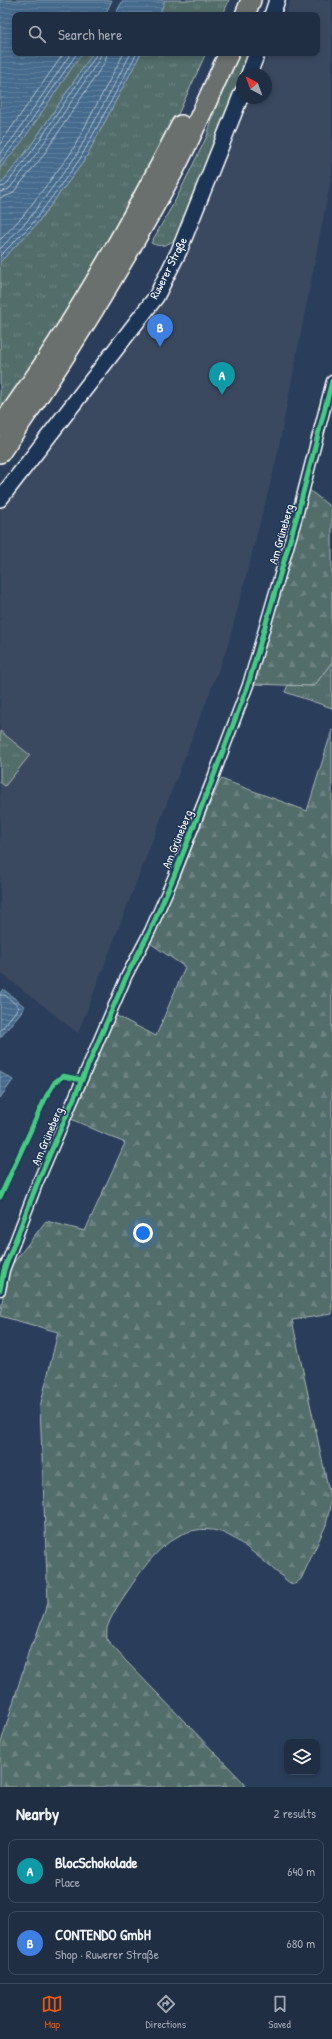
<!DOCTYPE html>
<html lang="en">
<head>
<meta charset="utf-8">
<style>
  :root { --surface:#202e44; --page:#2d3a4f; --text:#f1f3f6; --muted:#a2a8b2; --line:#3d4a5d; --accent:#ea580c }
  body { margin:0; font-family:"Patrick Hand",sans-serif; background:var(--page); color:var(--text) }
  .controls { position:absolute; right:12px; bottom:12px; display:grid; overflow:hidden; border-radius:8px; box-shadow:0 2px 6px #0003 }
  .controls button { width:36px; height:36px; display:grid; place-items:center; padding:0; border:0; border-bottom:1px solid var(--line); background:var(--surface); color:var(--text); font:20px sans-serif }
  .compass { position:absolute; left:236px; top:68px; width:36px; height:36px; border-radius:50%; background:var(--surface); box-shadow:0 2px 6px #0003; rotate:319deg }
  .you { position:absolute; left:143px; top:1233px; width:14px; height:14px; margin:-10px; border:3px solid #fff; border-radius:50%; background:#1a73e8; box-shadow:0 0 0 6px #1a73e833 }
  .badge { display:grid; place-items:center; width:26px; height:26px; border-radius:50%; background:var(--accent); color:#fff; font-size:13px; font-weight:700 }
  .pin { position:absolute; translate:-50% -33px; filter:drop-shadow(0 1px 2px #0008) }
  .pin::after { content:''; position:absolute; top:21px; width:14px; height:12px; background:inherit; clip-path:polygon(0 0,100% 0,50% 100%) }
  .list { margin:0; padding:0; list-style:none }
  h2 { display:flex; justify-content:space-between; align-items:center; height:52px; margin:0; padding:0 16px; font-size:17px }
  h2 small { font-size:13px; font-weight:400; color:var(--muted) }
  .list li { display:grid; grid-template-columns:26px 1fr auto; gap:12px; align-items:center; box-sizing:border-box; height:64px; margin:0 8px 8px; padding:0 8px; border:1px solid var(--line); border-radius:8px }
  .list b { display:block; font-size:15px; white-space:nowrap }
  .list p { margin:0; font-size:13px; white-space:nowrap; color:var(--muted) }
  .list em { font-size:13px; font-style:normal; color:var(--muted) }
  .icon { flex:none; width:22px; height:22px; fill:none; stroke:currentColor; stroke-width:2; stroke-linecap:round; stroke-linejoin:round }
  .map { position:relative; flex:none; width:332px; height:1787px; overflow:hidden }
  .search { position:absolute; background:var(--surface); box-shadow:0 2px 6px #0003; left:12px; right:12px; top:12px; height:44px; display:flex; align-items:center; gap:10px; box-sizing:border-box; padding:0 14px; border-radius:8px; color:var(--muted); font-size:15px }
  .sheet { height:196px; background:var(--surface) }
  nav { display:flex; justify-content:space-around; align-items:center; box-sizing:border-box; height:56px; border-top:1px solid var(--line); background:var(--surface); font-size:11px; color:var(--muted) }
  nav a { display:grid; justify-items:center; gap:2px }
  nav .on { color:var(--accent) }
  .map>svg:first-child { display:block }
  .built { fill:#3a4960 }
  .grass { fill:url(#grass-tufts); stroke:#a9b6b5 }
  .forest { fill:url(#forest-firs); stroke:#a9b6b5 }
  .water { fill:url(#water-rules); stroke:#8fa6ba }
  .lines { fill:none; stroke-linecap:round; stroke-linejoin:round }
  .shore { stroke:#b4c3d1; stroke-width:1 }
  .minor-casing { stroke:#fff; stroke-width:13 }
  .secondary-casing { stroke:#fff; stroke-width:18 }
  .motorway-casing { stroke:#fff; stroke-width:22 }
  .minor { stroke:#1d3557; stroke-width:10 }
  .secondary { stroke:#1d3557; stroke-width:15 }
  .motorway { stroke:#6b706d; stroke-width:19 }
  .cycleway-casing { stroke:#1d3557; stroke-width:8 }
  .cycleway { stroke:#46c982; stroke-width:5 }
  .labels { text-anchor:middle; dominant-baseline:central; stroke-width:3; stroke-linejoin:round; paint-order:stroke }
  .street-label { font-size:12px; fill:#fff; stroke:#1d3557 }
</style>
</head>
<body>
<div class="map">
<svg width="332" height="1787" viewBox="0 0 332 1787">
  <defs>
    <pattern id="grass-tufts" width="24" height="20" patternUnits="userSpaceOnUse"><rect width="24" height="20" fill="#536d6b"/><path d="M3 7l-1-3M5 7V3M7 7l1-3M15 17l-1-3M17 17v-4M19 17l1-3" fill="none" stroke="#6d8381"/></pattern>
    <pattern id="forest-firs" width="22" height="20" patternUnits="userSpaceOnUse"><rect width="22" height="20" fill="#536d6b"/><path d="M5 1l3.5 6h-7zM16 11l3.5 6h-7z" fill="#6d8381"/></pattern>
    <pattern id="water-rules" width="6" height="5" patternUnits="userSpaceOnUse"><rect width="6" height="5" fill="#446a8c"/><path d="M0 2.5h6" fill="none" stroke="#60809d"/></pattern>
  </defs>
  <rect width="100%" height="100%" fill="#2a3e5b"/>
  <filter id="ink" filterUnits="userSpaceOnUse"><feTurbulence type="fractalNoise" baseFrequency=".025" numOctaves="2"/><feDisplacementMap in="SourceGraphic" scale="8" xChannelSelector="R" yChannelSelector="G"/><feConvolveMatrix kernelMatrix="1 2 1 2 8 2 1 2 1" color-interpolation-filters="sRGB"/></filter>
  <g filter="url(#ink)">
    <path class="built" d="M291 0H332V173L276 461 228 645 78 1033 0 972V509L107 375 155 308 182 261 250 98H266V74H260L269 53H317V15H285Z"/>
    <path class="grass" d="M165 0H229L223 15H159Z
      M82 53H93L30 147 0 185V168L21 142Z
      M141 53H206L160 154 97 265 0 416V262L35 226 84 161Z
      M239 53H249L176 239C168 245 160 248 151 243L176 199 207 136 217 104Z
      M332 662V708L285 692 288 685 314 686Z
      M0 731 30 755 5 786 0 782Z"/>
    <path class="forest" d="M308 489 332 508V662L314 686 253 684Z
      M332 730V1314L292 1320 331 1501 326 1525 301 1579 295 1584 290 1583C273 1570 241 1539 221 1532 182 1520 155 1551 135 1580 126 1594 114 1609 108 1625 106 1629 107 1635 107 1640L126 1661 244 1783 246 1787H0V1746L31 1644 34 1642 48 1602 40 1407 58 1332 0 1316 7 1271 46 1221 85 1231 125 1143 71 1119 115 1015 156 1036 185 967 147 941 221 779 307 811Z"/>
    <path class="water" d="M0 0H112L105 15H15V53H82L21 143 0 168Z
      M123 0H165L159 15H115Z
      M93 53H141L84 161 35 226 0 262V185L30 147Z
      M3 989 25 1007 0 1038V993Z
      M0 1072 13 1080 0 1098Z"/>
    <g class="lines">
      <path class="shore" d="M0 144 64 53
        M0 154 14 137 71 53
        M0 162 18 140 77 53
        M0 187 5 186 33 150 95 57 96 53
        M0 192 9 189 37 153 99 60 101 53
        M0 198 12 194 42 157 105 62 107 53
        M0 240 23 216 71 153 124 53
        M0 249 28 220 76 156 131 53
        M0 256 32 224 80 159 137 53
        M0 995H5L19 1007 0 1031"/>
      <defs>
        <path id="minor" d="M0 1290 4 1270 37 1184 127 975 150 931 174 876 211 783 248 685 297 516 332 381"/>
        <path id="secondary" d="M272 15 277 0
          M249 74 257 53
          M0 499 156 297 179 251 242 93"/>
        <path id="motorway" d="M245 15 251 0
          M0 427C69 333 128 229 181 125
          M0 453C63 363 120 270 172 174 193 135 210 93 229 53"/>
      </defs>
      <use href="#minor" class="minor-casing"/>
      <use href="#secondary" class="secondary-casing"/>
      <use href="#motorway" class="motorway-casing"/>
      <use href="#minor" class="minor"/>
      <use href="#secondary" class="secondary"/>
      <use href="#motorway" class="motorway"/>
      <defs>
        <path id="cycleway" d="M0 1197 46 1097 55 1082 63 1076 82 1080
          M0 1290 4 1270 37 1184 127 975 150 931 174 876 211 783 248 685 297 516 332 381"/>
      </defs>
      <use href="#cycleway" class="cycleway-casing"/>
      <use href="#cycleway" class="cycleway"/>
    </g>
  </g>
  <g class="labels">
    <g class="street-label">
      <text transform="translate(168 268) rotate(-63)">Ruwerer Straße</text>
      <text transform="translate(281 534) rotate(-74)">Am Grüneberg</text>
      <text transform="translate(177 839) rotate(-68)">Am Grüneberg</text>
      <text transform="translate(47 1136) rotate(-67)">Am Grüneberg</text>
    </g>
  </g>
</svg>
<div class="controls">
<button><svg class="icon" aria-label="layers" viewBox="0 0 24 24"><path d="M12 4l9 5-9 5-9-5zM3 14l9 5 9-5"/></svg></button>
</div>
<svg class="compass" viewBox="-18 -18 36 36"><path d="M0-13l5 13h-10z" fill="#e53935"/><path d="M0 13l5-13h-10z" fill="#a2a8b2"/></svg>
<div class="you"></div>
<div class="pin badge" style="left:222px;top:395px;background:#0f9aa8">A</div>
<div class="pin badge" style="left:160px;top:347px;background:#3f7fe0">B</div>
<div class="search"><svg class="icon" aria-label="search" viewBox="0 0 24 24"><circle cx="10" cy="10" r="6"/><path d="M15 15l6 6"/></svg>Search here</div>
</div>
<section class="sheet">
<h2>Nearby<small>2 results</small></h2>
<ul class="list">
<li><span class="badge" style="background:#0f9aa8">A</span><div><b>BlocSchokolade</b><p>Place</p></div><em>640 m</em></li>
<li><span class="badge" style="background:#3f7fe0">B</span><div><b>CONTENDO GmbH</b><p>Shop · Ruwerer Straße</p></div><em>680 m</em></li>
</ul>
</section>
<nav>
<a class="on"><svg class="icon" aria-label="map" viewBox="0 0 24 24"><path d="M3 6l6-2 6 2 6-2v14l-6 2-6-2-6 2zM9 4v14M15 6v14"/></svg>Map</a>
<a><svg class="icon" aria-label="directions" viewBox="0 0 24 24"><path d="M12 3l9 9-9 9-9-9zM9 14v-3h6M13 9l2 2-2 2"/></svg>Directions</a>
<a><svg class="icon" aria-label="saved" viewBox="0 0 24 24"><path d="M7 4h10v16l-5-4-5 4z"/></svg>Saved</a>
</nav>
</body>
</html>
